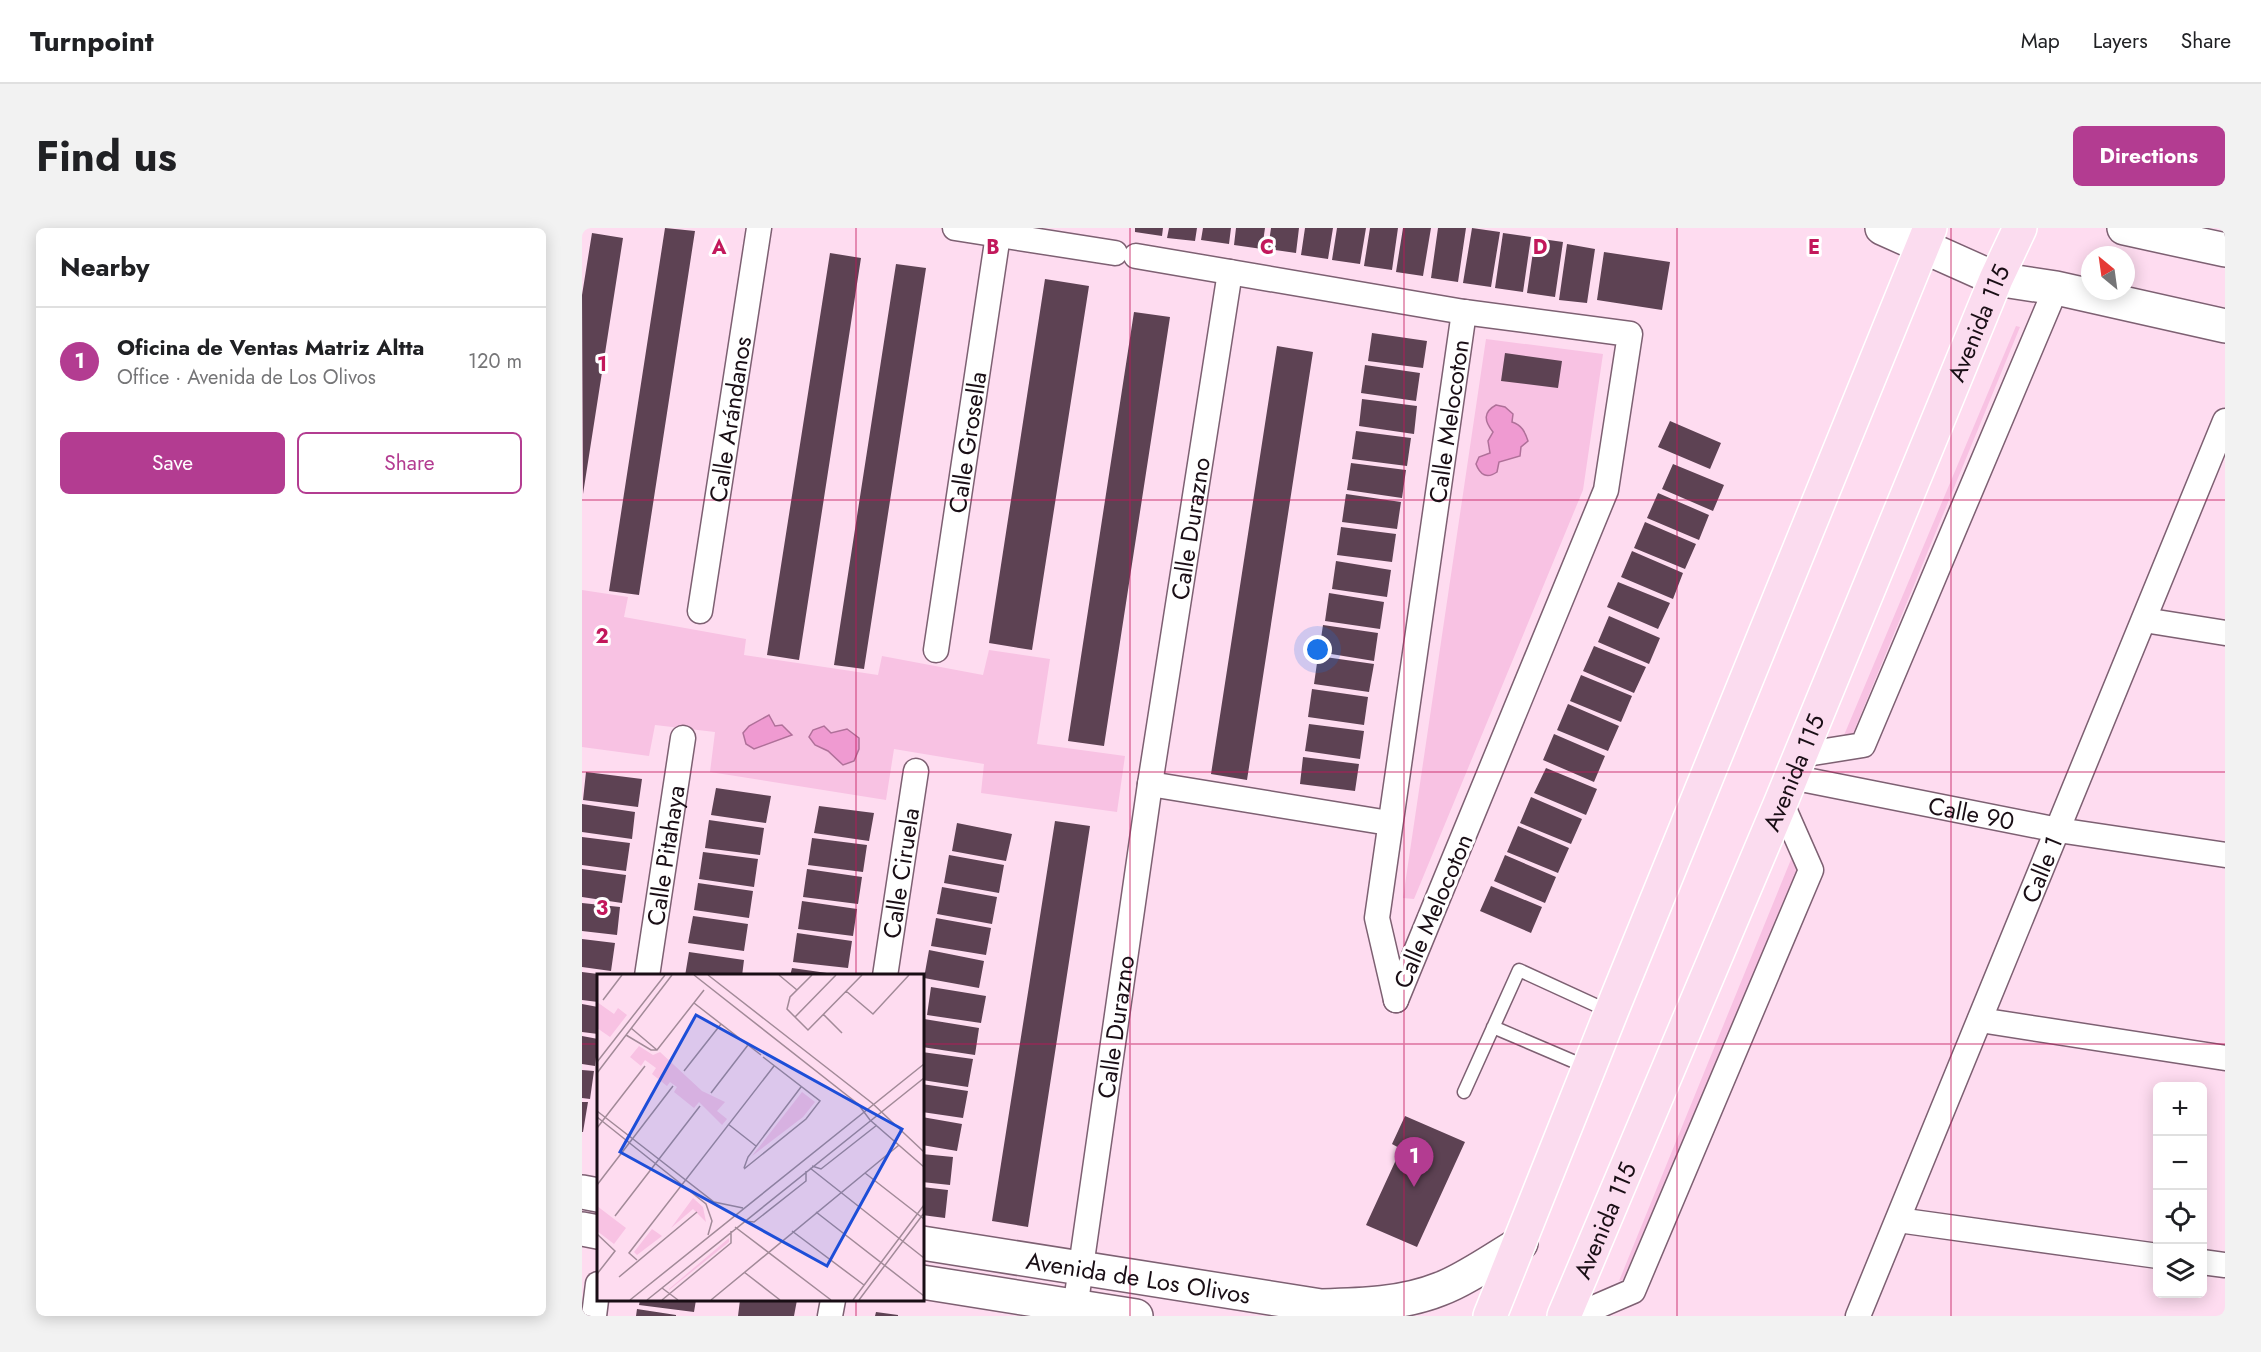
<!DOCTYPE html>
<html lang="en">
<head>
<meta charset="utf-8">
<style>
  :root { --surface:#fff; --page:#f2f2f2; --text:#202124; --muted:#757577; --line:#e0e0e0; --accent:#b33c91 }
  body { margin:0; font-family:Jost,sans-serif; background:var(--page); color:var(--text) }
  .controls { position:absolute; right:18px; bottom:18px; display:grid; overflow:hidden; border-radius:9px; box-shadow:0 3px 15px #0003 }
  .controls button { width:54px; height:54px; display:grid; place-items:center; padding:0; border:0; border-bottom:2px solid var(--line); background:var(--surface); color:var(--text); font:30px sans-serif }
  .compass { position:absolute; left:1499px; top:18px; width:54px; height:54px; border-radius:50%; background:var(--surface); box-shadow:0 3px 15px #0003; rotate:331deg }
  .you { position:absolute; left:736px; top:422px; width:21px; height:21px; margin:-15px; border:4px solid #fff; border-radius:50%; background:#1a73e8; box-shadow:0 0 0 9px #1a73e833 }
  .badge { display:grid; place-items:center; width:39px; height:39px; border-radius:50%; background:var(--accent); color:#fff; font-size:20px; font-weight:700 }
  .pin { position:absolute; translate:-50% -50px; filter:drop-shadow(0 2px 3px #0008) }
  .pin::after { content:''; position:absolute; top:32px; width:21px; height:18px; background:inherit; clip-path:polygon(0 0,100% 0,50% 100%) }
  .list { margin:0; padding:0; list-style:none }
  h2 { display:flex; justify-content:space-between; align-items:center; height:78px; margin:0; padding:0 24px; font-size:26px }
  h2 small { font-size:20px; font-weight:400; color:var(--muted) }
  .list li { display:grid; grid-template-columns:39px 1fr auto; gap:18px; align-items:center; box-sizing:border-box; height:108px; padding:0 24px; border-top:2px solid var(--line) }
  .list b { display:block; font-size:22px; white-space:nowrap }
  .list p { margin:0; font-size:20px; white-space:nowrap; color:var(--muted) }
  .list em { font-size:20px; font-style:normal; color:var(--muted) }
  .actions { display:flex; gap:12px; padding:18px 24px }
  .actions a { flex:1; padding:14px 0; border:2px solid var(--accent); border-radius:9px; text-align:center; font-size:21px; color:var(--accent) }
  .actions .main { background:var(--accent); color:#fff }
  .icon { flex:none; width:33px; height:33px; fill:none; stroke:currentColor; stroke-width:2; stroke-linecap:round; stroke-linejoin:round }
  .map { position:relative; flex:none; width:1643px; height:1088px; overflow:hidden; border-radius:9px }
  header { display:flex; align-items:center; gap:36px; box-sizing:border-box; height:84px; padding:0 30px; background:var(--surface); border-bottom:2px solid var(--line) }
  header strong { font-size:28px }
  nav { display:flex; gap:33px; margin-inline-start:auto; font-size:21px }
  .intro { display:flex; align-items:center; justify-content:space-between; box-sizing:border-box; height:144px; padding:0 36px }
  h1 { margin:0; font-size:42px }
  .button { padding:15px 27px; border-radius:9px; background:var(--accent); color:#fff; font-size:21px; font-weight:700 }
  main { display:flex; gap:36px; padding:0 36px }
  aside { flex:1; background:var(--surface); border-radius:9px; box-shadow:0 3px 15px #0003 }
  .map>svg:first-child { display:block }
  .green { fill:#f8c2e3 }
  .water { fill:#ef9ad1; stroke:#af7099; stroke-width:1.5 }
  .building { fill:#5d4253 }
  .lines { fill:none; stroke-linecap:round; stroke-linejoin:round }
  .lane-casing { stroke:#7d6072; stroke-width:15 }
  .street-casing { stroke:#7d6072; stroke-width:27 }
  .secondary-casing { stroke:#7d6072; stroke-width:36 }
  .primary-casing { stroke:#fff; stroke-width:36 }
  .lane { stroke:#fff; stroke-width:12 }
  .street { stroke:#fff; stroke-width:24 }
  .secondary { stroke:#fff; stroke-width:33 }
  .primary { stroke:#fbdcef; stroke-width:33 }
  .grid { fill:none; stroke:#c2185b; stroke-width:1.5; stroke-opacity:0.55 }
  .labels { text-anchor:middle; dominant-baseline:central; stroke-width:6; stroke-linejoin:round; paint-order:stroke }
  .street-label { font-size:24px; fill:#190e15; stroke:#fff }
  .inset-road { fill:none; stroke:#a28a98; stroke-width:1.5 }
  .view { fill:#1d4ed8; fill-opacity:0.15; stroke:#1d4ed8; stroke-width:3 }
  .inset-edge { fill:none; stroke:#190e15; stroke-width:3 }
  .grid-label { font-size:20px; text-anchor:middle; font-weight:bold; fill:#c2185b; stroke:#fff; stroke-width:6; stroke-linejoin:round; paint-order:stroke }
</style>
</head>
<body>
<header>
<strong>Turnpoint</strong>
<nav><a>Map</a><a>Layers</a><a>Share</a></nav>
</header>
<div class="intro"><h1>Find us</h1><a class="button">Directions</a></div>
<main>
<aside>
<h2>Nearby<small></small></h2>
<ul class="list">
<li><span class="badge">1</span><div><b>Oficina de Ventas Matriz Altta</b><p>Office · Avenida de Los Olivos</p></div><em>120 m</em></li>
</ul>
<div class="actions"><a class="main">Save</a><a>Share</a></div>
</aside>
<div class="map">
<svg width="1643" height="1088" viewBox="0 0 1643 1088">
  <rect width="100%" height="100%" fill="#fedcf0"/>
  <path class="green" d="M1434 98 1438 99 1270 508 1260 512Z
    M904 111 1021 126 1001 262 832 671 821 670Z
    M0 362 46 369 42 389 164 411 162 427 296 447 300 428 401 447 407 422 468 431 455 516 543 528 535 584 399 565 402 536 312 521 304 572 128 544 133 504 73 497 67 528 0 519Z
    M1210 629 1216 642 1041 1052 1037 1053Z"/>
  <path class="water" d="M914 177 923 179 931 186 930 194C940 197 943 204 946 213L939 219 938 228 917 234 915 244C905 251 898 247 894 236L897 229 908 225 906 213 911 204C902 193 901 184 914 177Z
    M187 487 193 498 200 497 210 507 172 521 164 516 161 505 167 498Z
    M242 498 249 505 265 501 277 510V521L272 533 261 537 246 523 233 517 227 509 231 502Z"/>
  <path class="building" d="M83 0 113 3 57 367 27 363Z
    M553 0H581L580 8 553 4Z
    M587 0H615L613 13 585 10Z
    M621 0H649L647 16 619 12Z
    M654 0H683L680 21 652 17Z
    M689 0H717L714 25 686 21Z
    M723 0H751L746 31 719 27Z
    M755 0H784L778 36 750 32Z
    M788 0H816L810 42 782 38Z
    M821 0H849L841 48 814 44Z
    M856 0H884L876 54 849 50Z
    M890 0 918 4 909 59 881 55Z
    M10 5 41 10 1 266 0 67Z
    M921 5 949 9 941 64 913 60Z
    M953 10 981 14 973 69 945 65Z
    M985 16 1013 21 1005 75 977 72Z
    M1022 24 1088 34 1080 82 1015 72Z
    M248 25 279 30 217 432 185 427Z
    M314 36 344 40 282 441 252 437Z
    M463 51 507 58 450 422 407 415Z
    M552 84 588 89 522 518 486 513Z
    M790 105 845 113 841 140 786 133Z
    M695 118 731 124 665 552 629 546Z
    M923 125 980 133 976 160 919 153Z
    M783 137 838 145 834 173 779 165Z
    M780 171 835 178 832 206 777 198Z
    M1088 193 1139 215 1128 241 1076 219Z
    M774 203 829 210 825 238 770 231Z
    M769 235 824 242 820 270 765 262Z
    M1091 236 1142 257 1131 283 1080 261Z
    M1076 265 1127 287 1117 312 1065 290Z
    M764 266 819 274 815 301 760 294Z
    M1063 294 1114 316 1103 341 1052 320Z
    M759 299 814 306 810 334 755 327Z
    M1050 323 1101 345 1091 371 1039 349Z
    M754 333 809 342 805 369 750 361Z
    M1036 354 1088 375 1076 401 1025 379Z
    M747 365 802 374 798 401 743 393Z
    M1027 388 1078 410 1067 436 1016 414Z
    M741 397 796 405 792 433 737 424Z
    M1012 418 1064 439 1052 465 1001 443Z
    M736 428 792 436 787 464 732 456Z
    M999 447 1050 468 1039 494 988 473Z
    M730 461 786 469 782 497 726 489Z
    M986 476 1037 498 1026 523 975 502Z
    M727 496 782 503 778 531 723 523Z
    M972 506 1023 528 1012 554 961 532Z
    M721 529 777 536 773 563 718 556Z
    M964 540 1015 561 1004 587 952 565Z
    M4 544 60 551 56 579 1 572Z
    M134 560 189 568 184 595 129 587Z
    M949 569 1000 591 989 616 938 595Z
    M0 576 53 584 50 611 0 604Z
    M237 578 292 585 287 613 232 605Z
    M127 592 182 600 178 627 123 620Z
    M473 593 508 598 446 999 410 993Z
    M375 595 430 606 424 633 370 623Z
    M936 598 987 620 976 645 925 624Z
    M0 609 48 615 44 643 0 637Z
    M230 610 285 617 281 644 226 637Z
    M121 624 176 631 172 659 117 651Z
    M367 627 422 637 417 665 362 655Z
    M923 627 974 649 963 675 912 653Z
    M0 641 44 647 40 675 0 669Z
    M225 641 280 649 276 676 221 669Z
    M116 655 171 663 167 690 112 682Z
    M909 658 960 679 949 705 898 683Z
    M360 659 415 669 410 696 355 686Z
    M220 673 275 681 271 708 216 701Z
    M0 675 38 679 35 707 0 703Z
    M111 688 166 696 162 723 106 715Z
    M354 690 409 700 404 727 349 718Z
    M215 705 270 713 266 740 211 734Z
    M0 711 33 715 29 743 0 739Z
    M347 722 402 733 397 760 342 750Z
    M107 724 162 732 160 748H103Z
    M210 740 252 746V748H208Z
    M0 744 16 746V774L0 772Z
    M349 759 404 768 399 795 345 787Z
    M0 776 16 779V806L0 804Z
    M342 791 397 800 393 827 340 819Z
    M0 808 16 811 13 838 0 836Z
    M340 824 391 831 386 859 340 852Z
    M0 842 12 843 8 871 0 870Z
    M340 856 386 863 381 890 340 884Z
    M0 874H6L1 904H0Z
    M823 888 883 914 835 1019 784 997 819 921 810 916Z
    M340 889 380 896 375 923 340 917Z
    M340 926 371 929 368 957 340 954Z
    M340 959 366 962 363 990 340 987Z
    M58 1072H114L112 1084 57 1077Z
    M158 1072H215L212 1088H156Z
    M55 1081 94 1087V1088H54Z
    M294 1084 316 1087V1088H293Z"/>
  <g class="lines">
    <defs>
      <path id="lane" d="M911 799 1007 840
        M882 864 937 742 1022 781"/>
      <g id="street">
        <path d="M373 0 533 25"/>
        <path d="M554 28 882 84 1048 106 1024 262 814 772"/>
        <path id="s1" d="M118 383 177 0"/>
        <path d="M1562 392 1643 405"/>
        <path id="s2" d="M354 422 416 7"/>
        <path d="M1218 527 1281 517 1474 60"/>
        <path id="s3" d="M1209 549 1476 602 1643 627"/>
        <path d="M568 556 807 595"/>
        <path id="s4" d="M65 748 101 510"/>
        <path id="s5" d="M303 748 334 543"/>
        <path id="s6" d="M814 772 795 690 882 84"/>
        <path d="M1398 792 1643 830"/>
        <path d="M1316 992 1576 1028"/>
        <path d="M1620 1034 1643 1037"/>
        <path d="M12 1088 16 1056"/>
        <path d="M248 1088 251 1072"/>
        <path id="s7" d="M492 1088 568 556 648 44"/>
        <path d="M993 1088 1051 1063 1229 642 1199 574"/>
        <path id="s8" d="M1276 1088 1643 193"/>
      </g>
      <g id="secondary">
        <path d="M1300 0 1414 51 1474 60 1643 98"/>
        <path d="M1542 0 1643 22"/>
        <path d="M0 964 16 967"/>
        <path d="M0 1001 16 1004"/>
        <path id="s9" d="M340 1015 739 1078C779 1077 821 1076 858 1061 883 1052 915 1029 939 1015"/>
        <path d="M340 1054 554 1088"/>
      </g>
      <g id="primary">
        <path d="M908 1088 1030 782 1348 0"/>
        <path id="s10" d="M982 1088 1199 574 1414 51 1438 0"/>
      </g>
    </defs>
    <use href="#lane" class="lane-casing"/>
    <use href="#street" class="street-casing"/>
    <use href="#secondary" class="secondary-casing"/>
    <use href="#primary" class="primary-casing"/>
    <use href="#lane" class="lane"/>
    <use href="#street" class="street"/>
    <use href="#secondary" class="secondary"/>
    <use href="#primary" class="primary"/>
  </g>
  <path class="grid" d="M274 0V748M548 0V1088M822 0V1088M1095 0V1088M1369 0V1088M0 272H1643M0 544H1643M0 816H16M340 816H1643M274 1072V1088"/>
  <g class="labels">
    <g class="street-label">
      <text stroke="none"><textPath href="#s10" startOffset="1076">Avenida 115</textPath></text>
      <text stroke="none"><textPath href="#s1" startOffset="194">Calle Arándanos</textPath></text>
      <text stroke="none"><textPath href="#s6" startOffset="586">Calle Melocoton</textPath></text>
      <text stroke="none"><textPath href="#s2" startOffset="210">Calle Grosella</textPath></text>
      <text stroke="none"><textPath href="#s7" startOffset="796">Calle Durazno</textPath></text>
      <text stroke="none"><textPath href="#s10" startOffset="590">Avenida 115</textPath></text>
      <text stroke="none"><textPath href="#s3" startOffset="184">Calle 90</textPath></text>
      <text stroke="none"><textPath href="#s4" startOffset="122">Calle Pitahaya</textPath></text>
      <text stroke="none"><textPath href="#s8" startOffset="483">Calle 1</textPath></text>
      <text stroke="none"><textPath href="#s5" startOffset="104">Calle Ciruela</textPath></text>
      <text transform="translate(851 683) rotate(-67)">Calle Melocoton</text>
      <text stroke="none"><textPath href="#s7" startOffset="292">Calle Durazno</textPath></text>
      <text stroke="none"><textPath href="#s10" startOffset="104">Avenida 115</textPath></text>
      <text stroke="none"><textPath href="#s9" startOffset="219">Avenida de Los Olivos</textPath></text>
    </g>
  </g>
  <g transform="translate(15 746)">
    <rect width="327" height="327" fill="#fedcf0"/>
    <path d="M0 28 17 40 21 34 30 41 13 63 0 54ZM42 72 56 81 63 78 105 117 128 128 120 137 130 145 125 151 102 128 97 134 77 118 80 113 73 108 70 112 55 100 59 94 48 86 44 92 33 83ZM205 118 218 128 206 143 155 182ZM96 224 106 233 109 248 96 235 74 254ZM0 232 29 254 17 270 0 257ZM55 255 65 262 40 281 37 278ZM132 264V268L72 316V315Z" fill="#f8c2e3"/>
    <path class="inset-road" d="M97 1 261 130 273 146 327 193M111 1 275 129 327 178M182 1 200 16M215 1 193 23 190 35 211 56 265 1M249 17 276 40 312 1M6 26 25 1M97 29 164 81M226 40 245 59M198 43 239 1M34 54 60 76M29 61 54 76H60L107 16M0 88 68 1M87 97 124 50M0 99 75 1M114 119 151 71M0 137 117 228 146 234M0 143 109 230 115 247 111 261M131 150 159 172M0 154 48 92M215 192 224 195 280 151M147 194 151 183 204 113M213 194 327 284M147 195 209 145 223 127 166 83M268 199 327 245M0 211 76 112M219 238 327 322M18 242 103 132M148 247 157 248 209 207V197M138 253 234 326M195 257 267 311M0 260 18 277 0 300M40 286 32 279 177 92M147 298 183 326M22 303 100 238M65 314 81 326M33 326 327 90M50 326 327 104M65 326 134 269V257M114 326 302 171M256 326 327 231M262 326 327 239"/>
    <path class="view" d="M99 41 305 155 230 292 23 178Z"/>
    <rect width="327" height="327" class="inset-edge"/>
  </g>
  <g class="grid-label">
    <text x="137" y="26">A</text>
    <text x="411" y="26">B</text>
    <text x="685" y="26">C</text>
    <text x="958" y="26">D</text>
    <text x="1232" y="26">E</text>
    <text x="20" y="143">1</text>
    <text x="20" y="415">2</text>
    <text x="20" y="687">3</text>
  </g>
</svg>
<div class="controls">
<button>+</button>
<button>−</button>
<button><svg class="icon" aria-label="locate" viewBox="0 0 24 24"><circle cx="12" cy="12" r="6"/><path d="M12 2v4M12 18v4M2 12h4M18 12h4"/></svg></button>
<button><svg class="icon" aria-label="layers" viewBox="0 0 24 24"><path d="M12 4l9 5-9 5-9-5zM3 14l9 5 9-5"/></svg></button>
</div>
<svg class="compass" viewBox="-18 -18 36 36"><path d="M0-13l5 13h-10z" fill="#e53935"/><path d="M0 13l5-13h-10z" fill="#757577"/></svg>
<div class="you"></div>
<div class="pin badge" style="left:832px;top:959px">1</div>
</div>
</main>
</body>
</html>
